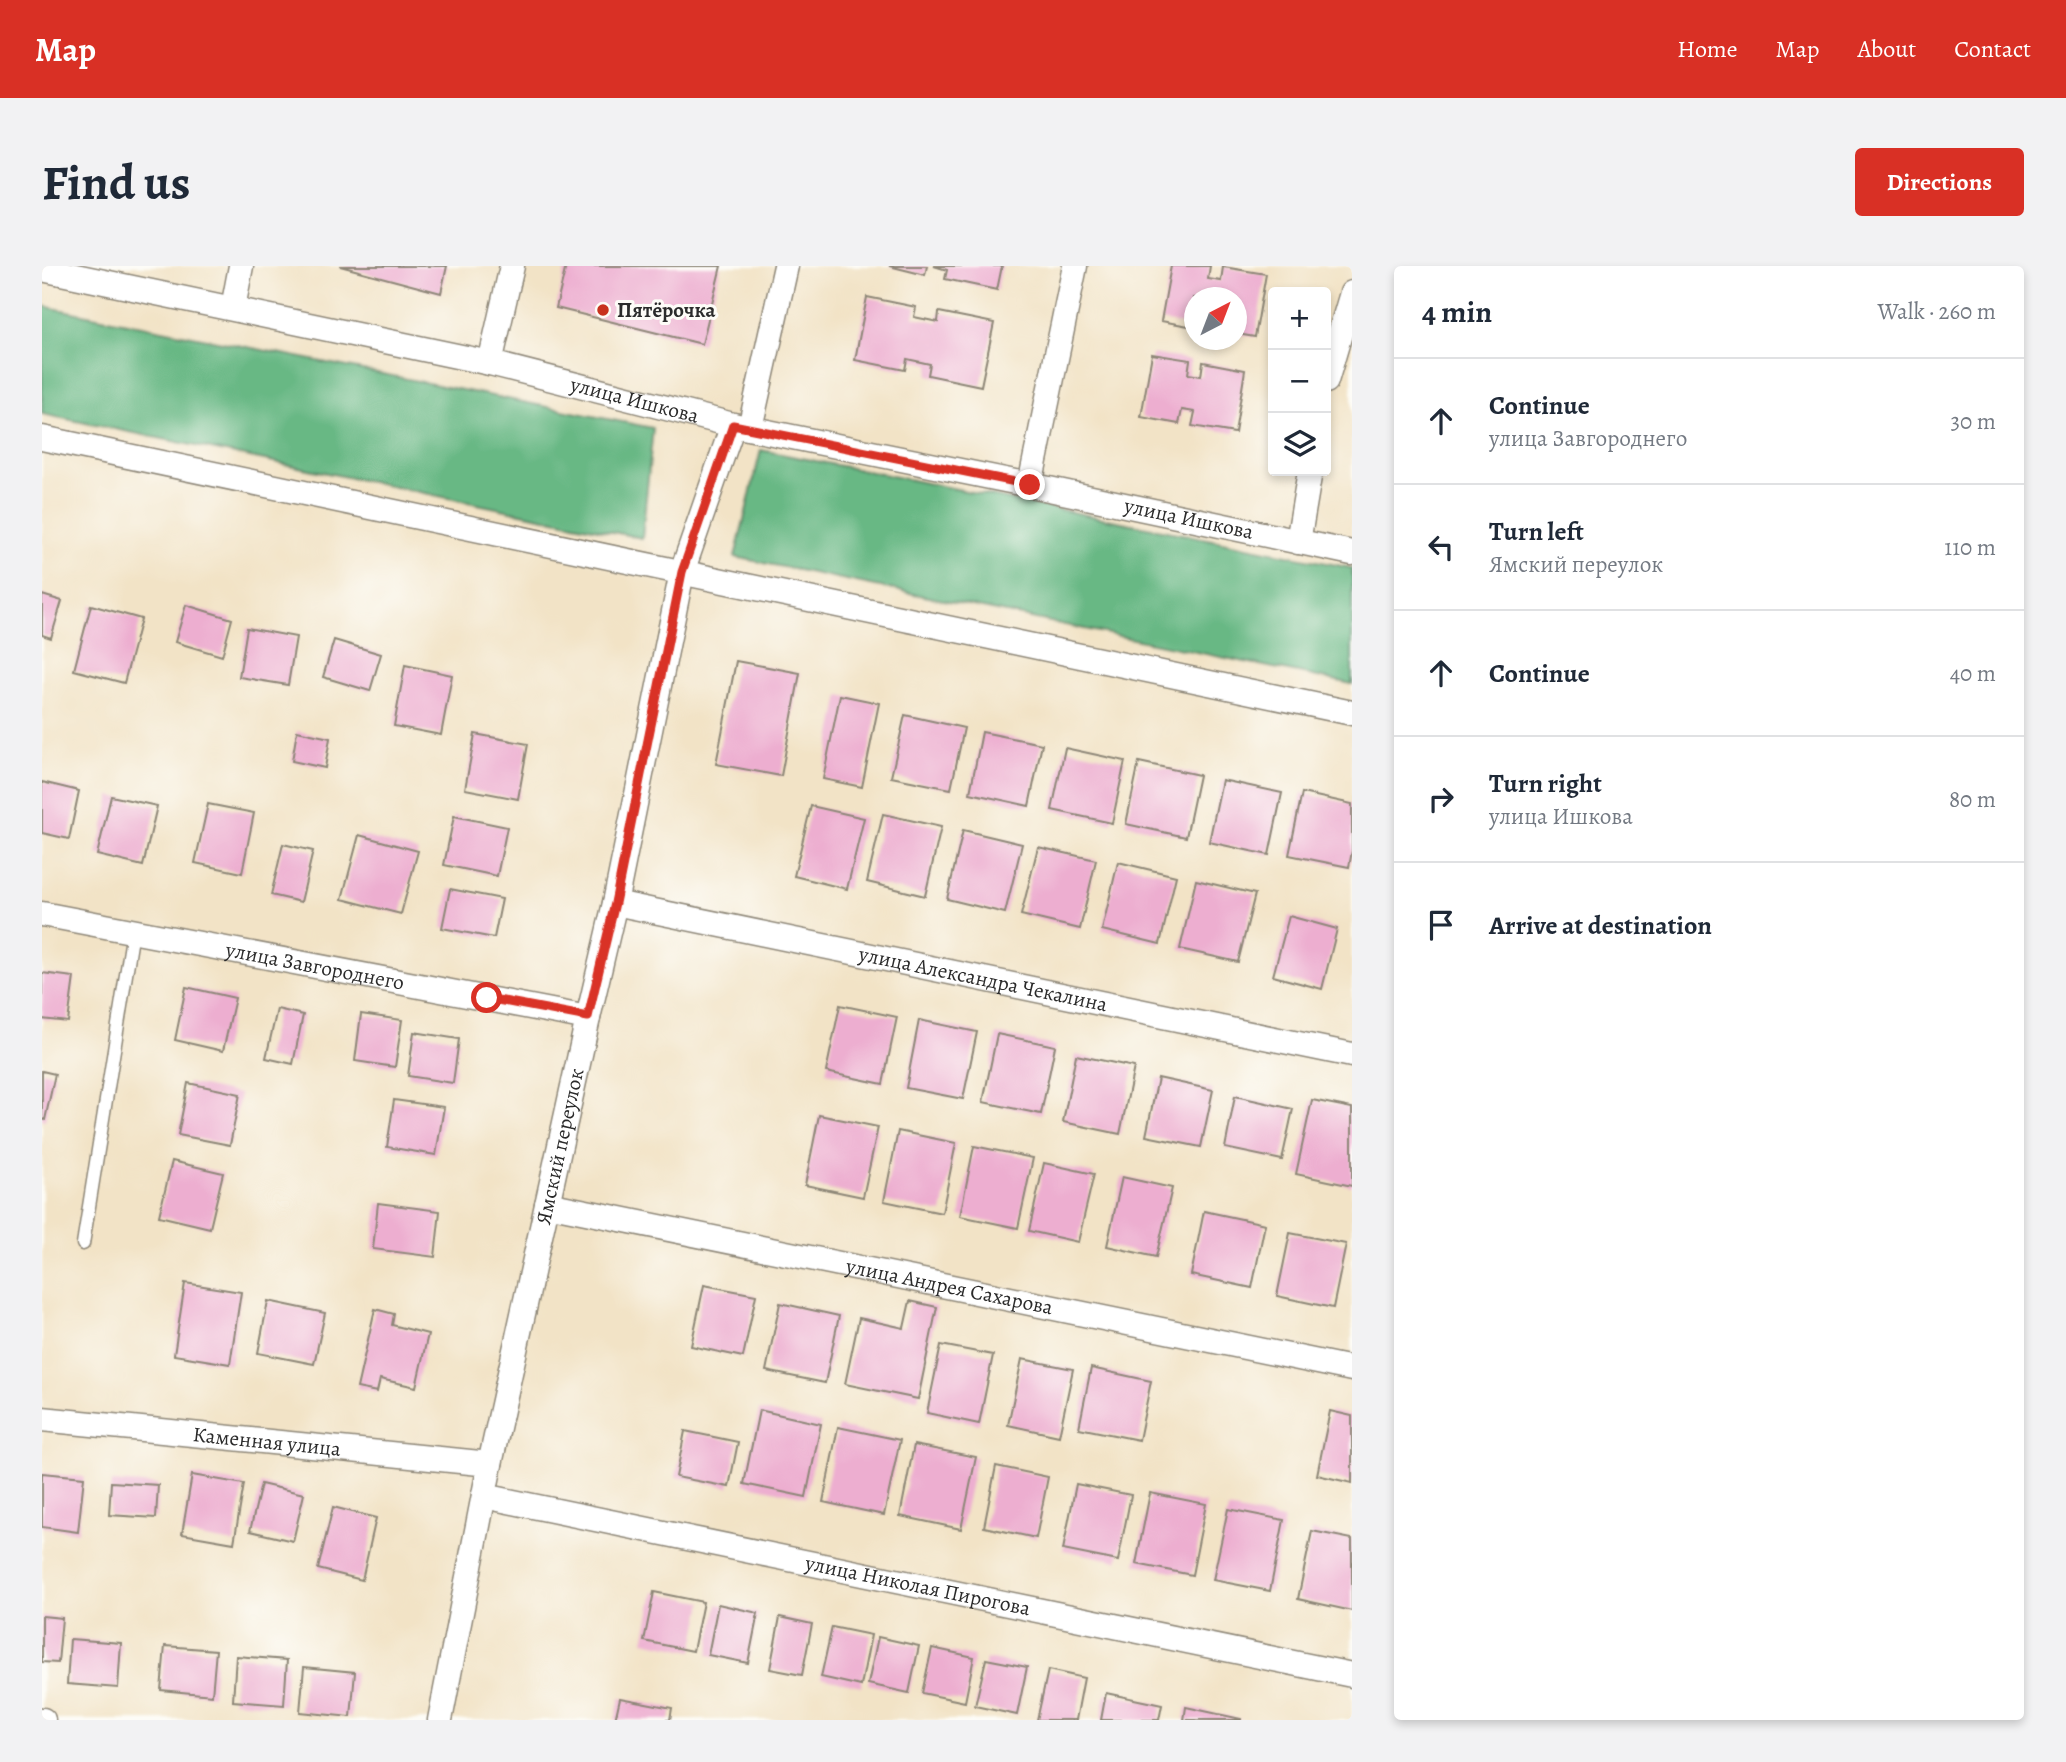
<!DOCTYPE html>
<html lang="en">
<head>
<meta charset="utf-8">
<style>
  :root { --surface:#fff; --page:#f2f2f3; --text:#1f2937; --muted:#747a83; --line:#e0e1e3; --accent:#d93025 }
  body { margin:0; font-family:Alegreya,serif; background:var(--page); color:var(--text) }
  .controls { position:absolute; right:21px; top:21px; display:grid; overflow:hidden; border-radius:7px; box-shadow:0 4px 10px #0003 }
  .controls button { width:63px; height:63px; display:grid; place-items:center; padding:0; border:0; border-bottom:2px solid var(--line); background:var(--surface); color:var(--text); font:35px sans-serif }
  .compass { position:absolute; left:1142px; top:21px; width:63px; height:63px; border-radius:50%; background:var(--surface); box-shadow:0 4px 10px #0003; rotate:42deg }
  .stop { position:absolute; width:21px; height:21px; margin:-16px; border:5px solid #d93025; border-radius:50%; background:#fff }
  .stop.end { background:#d93025; border-color:#fff; box-shadow:0 2px 7px #0008 }
  .list { margin:0; padding:0; list-style:none }
  h2 { display:flex; justify-content:space-between; align-items:center; height:91px; margin:0; padding:0 28px; font-size:30px }
  h2 small { font-size:23px; font-weight:400; color:var(--muted) }
  .list li { display:grid; grid-template-columns:46px 1fr auto; gap:21px; align-items:center; box-sizing:border-box; height:126px; padding:0 28px; border-top:2px solid var(--line) }
  .list b { display:block; font-size:26px; white-space:nowrap }
  .list p { margin:0; font-size:23px; white-space:nowrap; color:var(--muted) }
  .list em { font-size:23px; font-style:normal; color:var(--muted) }
  .icon { flex:none; width:38px; height:38px; fill:none; stroke:currentColor; stroke-width:2; stroke-linecap:round; stroke-linejoin:round }
  .map { position:relative; flex:none; width:1310px; height:1454px; overflow:hidden; border-radius:7px }
  header { display:flex; align-items:center; gap:42px; box-sizing:border-box; height:98px; padding:0 35px; background:var(--accent); color:#fff }
  header strong { font-size:33px }
  nav { display:flex; gap:38px; margin-inline-start:auto; font-size:24px }
  .intro { display:flex; align-items:center; justify-content:space-between; box-sizing:border-box; height:168px; padding:0 42px }
  h1 { margin:0; font-size:49px }
  .button { padding:18px 32px; border-radius:7px; background:var(--accent); color:#fff; font-size:24px; font-weight:700 }
  main { display:flex; gap:42px; padding:0 42px }
  aside { flex:1; background:var(--surface); border-radius:7px; box-shadow:0 4px 10px #0003 }
  .map>svg:first-child { display:block }
  .forest { fill:#67b884; stroke:#497258; stroke-width:2 }
  .building { fill:#edaed0 }
  .lines { fill:none; stroke-linecap:round; stroke-linejoin:round }
  .service-casing { stroke:#8e8778; stroke-width:15 }
  .minor-casing { stroke:#8e8778; stroke-width:27 }
  .service { stroke:#fff; stroke-width:12 }
  .minor { stroke:#fff; stroke-width:24 }
  .route { stroke:#d93025; stroke-width:9 }
  .poi-dot { fill:#c8321e; stroke:#fdfcf7; stroke-width:2.5 }
  .labels { text-anchor:middle; dominant-baseline:central; stroke-width:6; stroke-linejoin:round; paint-order:stroke }
  .poi-label { font-size:21px; font-weight:bold; fill:#2b2b2b; stroke:#fdfcf7; text-anchor:start }
  .street-label { font-size:21px; fill:#2b2b2b; stroke:#fdfcf7 }
</style>
</head>
<body>
<header>
<strong>Map</strong>
<nav><a>Home</a><a>Map</a><a>About</a><a>Contact</a></nav>
</header>
<div class="intro"><h1>Find us</h1><a class="button">Directions</a></div>
<main>
<div class="map">
<svg width="1310" height="1454" viewBox="0 0 1310 1454">
  <rect width="100%" height="100%" fill="#fdfcf7"/>
  <filter id="ink" filterUnits="userSpaceOnUse"><feTurbulence type="fractalNoise" baseFrequency=".0143" numOctaves="2"/><feDisplacementMap in="SourceGraphic" scale="14" xChannelSelector="R" yChannelSelector="G"/><feConvolveMatrix kernelMatrix="1 2 1 2 8 2 1 2 1" color-interpolation-filters="sRGB"/></filter>
  <filter id="wash" filterUnits="userSpaceOnUse"><feTurbulence type="fractalNoise" baseFrequency=".00686" numOctaves="4" result="noise"/><feDisplacementMap in="SourceGraphic" scale="28" xChannelSelector="R" yChannelSelector="G"/><feGaussianBlur stdDeviation="1.57" result="paint"/><feColorMatrix in="noise" values="0 0 0 0 0 0 0 0 0 0 0 0 0 0 0 0 0 1.4 0 .05"/><feComposite in="paint" operator="in"/></filter>
  <g filter="url(#wash)">
    <rect width="100%" height="100%" fill="#f2e3c6"/>
    <path class="forest" d="M0 40 611 162 600 272 0 148Z
      M719 184 1310 302V418L693 291Z"/>
    <g id="blocks">
      <path class="building" d="M298 0H405L399 27Z
        M524 0H679L660 78 514 42Z
        M847 0H885L883 9Z
        M892 0H960L955 24 903 13 905 4Z
        M1129 0H1168L1166 13 1179 15 1181 1 1224 8 1213 71 1195 68V32H1152V61L1119 55Z
        M825 31 874 41 872 51 896 56 897 46 952 57 939 120 886 109 888 98 865 93 863 104 813 94Z
        M1110 88 1148 94 1146 108 1159 110 1161 96 1203 104 1193 167 1150 160 1153 146 1140 144 1137 158 1099 151Z
        M0 329 20 335 9 372 0 369Z
        M49 339 99 353 82 417 32 404Z
        M144 339 190 353 180 390 133 376Z
        M205 362 254 371 246 419 197 411Z
        M292 374 339 388 328 425 281 411Z
        M694 395 758 407 739 510 674 498Z
        M363 399 410 409 399 469 352 460Z
        M798 429 837 437 820 521 781 513Z
        M863 449 922 462 909 523 849 511Z
        M255 465 288 472 283 502 250 495Z
        M940 466 1000 478 987 540 928 527Z
        M433 468 486 478 476 533 423 523Z
        M1023 482 1083 495 1070 557 1010 544Z
        M1097 496 1157 509 1144 571 1084 558Z
        M1180 514 1240 527 1227 589 1167 576Z
        M0 516 37 525 27 573 0 567Z
        M1260 527 1310 538V585L1307 601 1247 589Z
        M69 530 115 540 101 600 55 589Z
        M166 538 212 547 200 607 153 597Z
        M769 540 822 552 805 623 752 610Z
        M841 548 899 561 883 630 825 616Z
        M412 550 465 561 455 610 402 599Z
        M921 564 980 578 963 647 905 633Z
        M317 569 376 585 359 648 300 633Z
        M241 578 271 585 259 636 229 629Z
        M996 581 1054 594 1038 663 979 649Z
        M1076 596 1134 610 1118 678 1060 664Z
        M1154 614 1213 628 1196 696 1138 683Z
        M408 623 460 633 452 672 400 662Z
        M1247 650 1295 663 1280 723 1231 710Z
        M0 707 32 711 26 756 0 753Z
        M144 721 193 732 181 785 133 774Z
        M798 739 855 751 841 818 784 806Z
        M235 743 261 749 251 798 224 792Z
        M319 748 360 754 353 801 313 795Z
        M877 754 935 766 921 833 864 822Z
        M372 766 417 773 411 817 366 810Z
        M955 768 1013 780 999 848 941 836Z
        M1034 789 1092 801 1078 868 1021 856Z
        M0 805 13 808 3 854 0 853Z
        M1116 812 1171 824 1159 881 1104 870Z
        M146 817 198 828 188 879 136 869Z
        M1193 830 1251 843 1240 894 1183 882Z
        M352 834 402 841 394 889 345 881Z
        M1270 834 1310 842V920L1254 908Z
        M777 849 836 861 821 931 763 919Z
        M856 865 914 877 900 947 842 935Z
        M932 880 991 892 976 962 918 950Z
        M130 895 181 907 168 962 117 950Z
        M1002 897 1052 908 1036 976 987 965Z
        M1080 911 1130 922 1114 991 1065 980Z
        M336 937 398 945 393 991 331 983Z
        M1162 945 1223 958 1210 1022 1149 1009Z
        M1248 967 1304 978 1291 1042 1235 1030Z
        M143 1017 199 1026 188 1098 132 1089Z
        M662 1019 714 1029 701 1091 649 1080Z
        M226 1035 283 1047 272 1098 216 1087Z
        M868 1035 895 1041 876 1133 803 1118 817 1052 862 1062Z
        M738 1037 797 1050 783 1117 724 1105Z
        M333 1043 352 1048 350 1059 386 1068 374 1121 338 1113 335 1126 315 1122Z
        M899 1079 951 1089 937 1158 885 1147Z
        M980 1093 1031 1103 1017 1170 966 1159Z
        M1049 1102 1109 1115 1097 1174 1037 1162Z
        M717 1144 779 1158 764 1231 702 1218Z
        M1288 1145 1310 1150V1217L1275 1209Z
        M796 1161 858 1174 842 1249 781 1236Z
        M643 1165 696 1176 687 1221 634 1211Z
        M872 1179 934 1191 919 1263 858 1250Z
        M954 1200 1006 1211 994 1272 942 1261Z
        M0 1207 42 1211 36 1266 0 1261Z
        M150 1209 202 1218 192 1277 140 1268Z
        M69 1216 116 1219 114 1252 67 1249Z
        M219 1218 262 1228 251 1275 208 1265Z
        M1034 1218 1089 1229 1076 1295 1021 1284Z
        M1108 1227 1164 1238 1150 1309 1094 1298Z
        M291 1241 334 1252 320 1314 276 1303Z
        M1186 1243 1242 1254 1228 1325 1171 1314Z
        M1270 1265 1310 1273V1345L1256 1333Z
        M612 1326 661 1336 651 1385 602 1375Z
        M676 1338 716 1347 706 1397 666 1389Z
        M0 1350 20 1352 16 1397 0 1396Z
        M738 1351 770 1358 760 1409 728 1403Z
        M790 1361 829 1369 819 1420 779 1411Z
        M836 1371 877 1380 867 1427 826 1418Z
        M28 1373 79 1377 76 1422 25 1418Z
        M123 1380 174 1384 170 1429 119 1424Z
        M890 1382 932 1391 923 1436 880 1427Z
        M194 1390 245 1394 242 1439 191 1435Z
        M944 1393 985 1401 975 1449 933 1440Z
        M262 1401 313 1406 309 1451 258 1446Z
        M1006 1404 1042 1412 1034 1454H995Z
        M1064 1427 1120 1439 1117 1454H1059Z
        M578 1432 630 1442 628 1454H573Z
        M1144 1441 1199 1453V1454H1142Z"/>
    </g>
  </g>
  <g filter="url(#ink)">
    <use href="#blocks" fill-opacity="0" stroke="#8e8778" stroke-width="2"/>
    <g class="lines">
      <defs>
        <path id="service" d="M41 978 91 665"/>
        <g id="minor">
          <path id="s1" d="M0 3 448 97 691 159 988 219 1310 287"/>
          <path d="M191 42 199 0"/>
          <path d="M448 97 470 0"/>
          <path d="M1284 115 1310 27"/>
          <path d="M708 162 744 0"/>
          <path d="M0 172 1310 447"/>
          <path d="M988 219 1033 0"/>
          <path d="M1256 276 1268 205"/>
          <path id="s2" d="M573 637 1310 789"/>
          <path id="s3" d="M0 648 546 752"/>
          <path id="s4" d="M505 938 1310 1103"/>
          <path id="s5" d="M0 1153 448 1198"/>
          <path id="s6" d="M442 1230 1310 1409"/>
          <path d="M0 1454H1"/>
          <path id="s7" d="M398 1454 448 1198 546 752 573 637 640 306 691 159"/>
        </g>
      </defs>
      <use href="#service" class="service-casing"/>
      <use href="#minor" class="minor-casing"/>
      <use href="#service" class="service"/>
      <use href="#minor" class="minor"/>
    </g>
  </g>
  <g class="lines" filter="url(#ink)">
    <path class="route" d="M445 732 546 751 573 637 640 306 691 159 988 219"/>
  </g>
  <circle class="poi-dot" cx="561" cy="44" r="7"/>
  <g class="labels">
    <g class="poi-label">
      <text x="575" y="44">Пятёрочка</text>
    </g>
    <g class="street-label">
      <text stroke="none"><textPath href="#s1" startOffset="607">улица Ишкова</textPath></text>
      <text stroke="none"><textPath href="#s1" startOffset="1174">улица Ишкова</textPath></text>
      <text stroke="none"><textPath href="#s3" startOffset="278">улица Завгороднего</textPath></text>
      <text stroke="none"><textPath href="#s2" startOffset="376">улица Александра Чекалина</textPath></text>
      <text stroke="none"><textPath href="#s7" startOffset="586">Ямский переулок</textPath></text>
      <text stroke="none"><textPath href="#s4" startOffset="411">улица Андрея Сахарова</textPath></text>
      <text stroke="none"><textPath href="#s5" startOffset="226">Каменная улица</textPath></text>
      <text stroke="none"><textPath href="#s6" startOffset="443">улица Николая Пирогова</textPath></text>
    </g>
  </g>
</svg>
<div class="controls">
<button>+</button>
<button>−</button>
<button><svg class="icon" aria-label="layers" viewBox="0 0 24 24"><path d="M12 4l9 5-9 5-9-5zM3 14l9 5 9-5"/></svg></button>
</div>
<svg class="compass" viewBox="-18 -18 36 36"><path d="M0-13l5 13h-10z" fill="#e53935"/><path d="M0 13l5-13h-10z" fill="#747a83"/></svg>
<div class="stop" style="left:445px;top:732px"></div>
<div class="stop end" style="left:988px;top:219px"></div>
</div>
<aside>
<h2>4 min<small>Walk · 260 m</small></h2>
<ul class="list">
<li><svg class="icon" aria-label="ahead" viewBox="0 0 24 24"><path d="M12 20V5M6 11l6-6 6 6"/></svg><div><b>Continue</b><p>улица Завгороднего</p></div><em>30 m</em></li>
<li><svg class="icon" aria-label="left" viewBox="0 0 24 24"><path d="M17 20v-9H6M10 6l-5 5 5 5"/></svg><div><b>Turn left</b><p>Ямский переулок</p></div><em>110 m</em></li>
<li><svg class="icon" aria-label="ahead" viewBox="0 0 24 24"><path d="M12 20V5M6 11l6-6 6 6"/></svg><div><b>Continue</b></div><em>40 m</em></li>
<li><svg class="icon" aria-label="right" viewBox="0 0 24 24"><path d="M7 20v-9h11M14 6l5 5-5 5"/></svg><div><b>Turn right</b><p>улица Ишкова</p></div><em>80 m</em></li>
<li><svg class="icon" aria-label="arrive" viewBox="0 0 24 24"><path d="M6 21V4h12l-3 4 3 4H6"/></svg><div><b>Arrive at destination</b></div></li>
</ul>
</aside>
</main>
</body>
</html>
